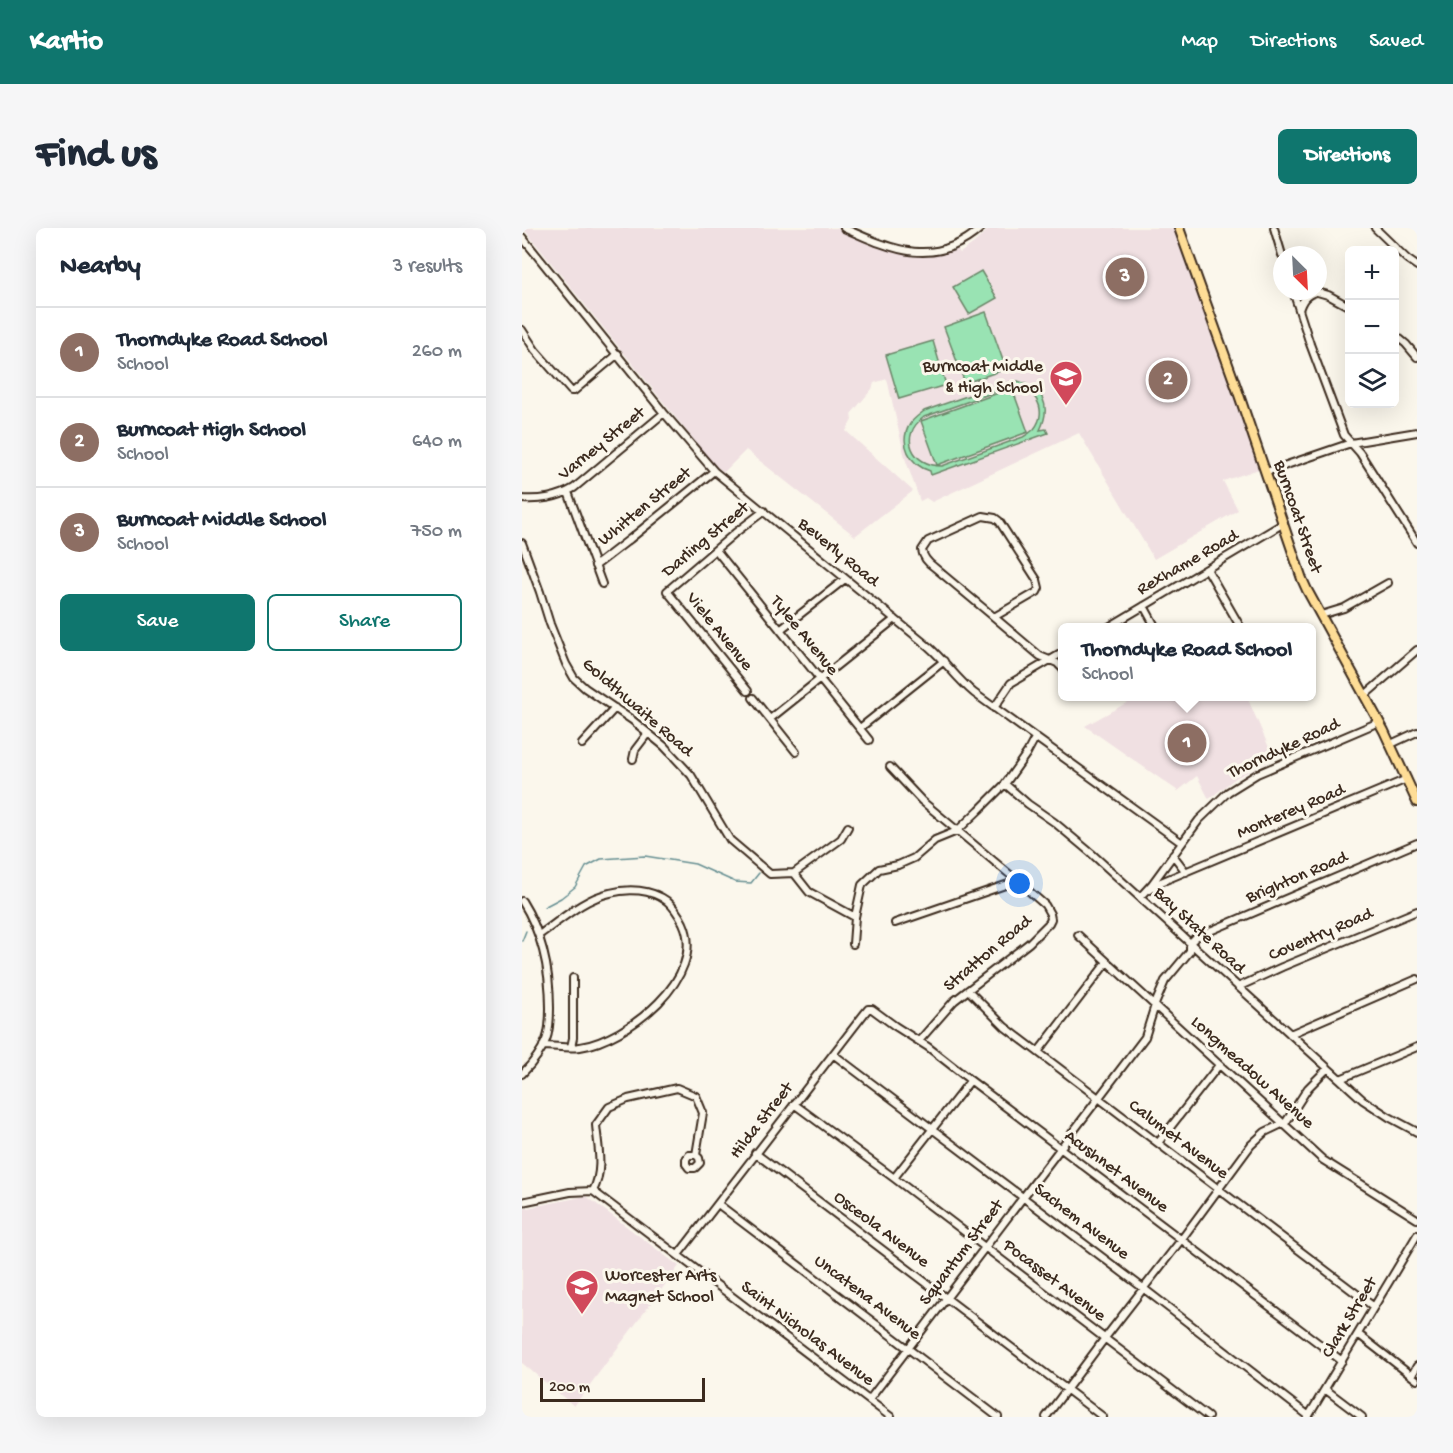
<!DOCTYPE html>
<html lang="en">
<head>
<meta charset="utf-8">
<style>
  :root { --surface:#fff; --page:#f6f6f7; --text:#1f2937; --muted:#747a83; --line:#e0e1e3; --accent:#0f766e }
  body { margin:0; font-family:"Gochi Hand",sans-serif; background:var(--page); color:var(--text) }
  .controls { position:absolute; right:18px; top:18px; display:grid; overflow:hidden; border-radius:9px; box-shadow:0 6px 24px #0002 }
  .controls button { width:54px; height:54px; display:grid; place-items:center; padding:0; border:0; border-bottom:2px solid var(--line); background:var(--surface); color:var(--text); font:30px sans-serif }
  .compass { position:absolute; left:751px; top:18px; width:54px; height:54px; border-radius:50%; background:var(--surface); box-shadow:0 6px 24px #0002; rotate:156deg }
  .scale { position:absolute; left:18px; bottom:15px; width:165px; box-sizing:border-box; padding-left:6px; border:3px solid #3b2a1e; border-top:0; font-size:16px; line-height:21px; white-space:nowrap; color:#3b2a1e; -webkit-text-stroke:4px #fbf7ec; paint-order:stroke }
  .you { position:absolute; left:498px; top:656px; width:21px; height:21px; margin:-15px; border:4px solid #fff; border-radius:50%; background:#1a73e8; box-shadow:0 0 0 9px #1a73e833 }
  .badge { display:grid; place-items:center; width:39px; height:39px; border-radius:50%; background:var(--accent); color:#fff; font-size:20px; font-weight:700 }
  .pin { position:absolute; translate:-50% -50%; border:3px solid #fff; box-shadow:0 2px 6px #0006 }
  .popup { position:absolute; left:536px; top:395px; width:258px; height:78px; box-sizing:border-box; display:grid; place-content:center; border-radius:9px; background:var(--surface); filter:drop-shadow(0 2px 4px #0005); font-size:20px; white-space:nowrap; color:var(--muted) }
  .popup b { font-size:22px; color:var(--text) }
  .popup::after { content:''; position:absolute; left:50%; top:100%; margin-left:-12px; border:12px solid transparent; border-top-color:var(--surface) }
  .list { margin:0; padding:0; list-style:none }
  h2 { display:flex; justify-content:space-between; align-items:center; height:78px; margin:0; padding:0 24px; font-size:26px }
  h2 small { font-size:20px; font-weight:400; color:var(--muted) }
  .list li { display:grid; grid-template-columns:39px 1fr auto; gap:18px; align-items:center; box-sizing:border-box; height:90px; padding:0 24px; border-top:2px solid var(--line) }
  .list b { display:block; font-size:22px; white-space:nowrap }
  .list p { margin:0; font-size:20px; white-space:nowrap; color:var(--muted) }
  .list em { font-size:20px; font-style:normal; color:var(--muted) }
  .actions { display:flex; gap:12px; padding:18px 24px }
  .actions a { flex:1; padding:14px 0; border:2px solid var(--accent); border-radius:9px; text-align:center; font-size:21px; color:var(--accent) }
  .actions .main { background:var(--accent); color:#fff }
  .icon { flex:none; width:33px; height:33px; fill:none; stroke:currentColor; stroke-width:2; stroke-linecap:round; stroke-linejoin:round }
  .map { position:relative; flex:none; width:895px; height:1189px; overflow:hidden; border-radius:9px }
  header { display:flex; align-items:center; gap:36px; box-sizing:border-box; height:84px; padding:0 30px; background:var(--accent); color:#fff }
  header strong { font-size:28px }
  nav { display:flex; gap:33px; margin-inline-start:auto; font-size:21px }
  .intro { display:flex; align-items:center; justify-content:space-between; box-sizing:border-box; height:144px; padding:0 36px }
  h1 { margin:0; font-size:42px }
  .button { padding:15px 27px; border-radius:9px; background:var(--accent); color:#fff; font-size:21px; font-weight:700 }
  main { display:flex; gap:36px; padding:0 36px }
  aside { flex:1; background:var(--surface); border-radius:9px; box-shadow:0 6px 24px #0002 }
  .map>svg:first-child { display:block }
  .built { fill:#f0e0e2 }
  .green { fill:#99e3b3; stroke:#6a8668; stroke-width:1.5; fill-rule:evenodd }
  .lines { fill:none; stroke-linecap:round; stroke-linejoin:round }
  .stream { stroke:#668f92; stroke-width:1.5 }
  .minor-casing { stroke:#3b2a1e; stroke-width:10 }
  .major-casing { stroke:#3b2a1e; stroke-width:12 }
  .minor { stroke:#fbf7ec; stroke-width:6 }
  .major { stroke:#fedd96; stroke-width:8 }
  .labels { text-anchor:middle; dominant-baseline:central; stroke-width:6; stroke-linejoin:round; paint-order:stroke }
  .poi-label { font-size:18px; fill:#3b2a1e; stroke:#fbf7ec; text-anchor:end }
  .street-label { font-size:18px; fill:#3b2a1e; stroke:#fbf7ec }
</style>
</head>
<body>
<header>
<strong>Kartio</strong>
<nav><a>Map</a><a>Directions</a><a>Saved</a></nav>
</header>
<div class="intro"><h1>Find us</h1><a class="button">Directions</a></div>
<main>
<aside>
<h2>Nearby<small>3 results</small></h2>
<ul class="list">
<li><span class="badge" style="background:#8d6e63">1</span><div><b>Thorndyke Road School</b><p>School</p></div><em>260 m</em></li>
<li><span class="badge" style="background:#8d6e63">2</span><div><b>Burncoat High School</b><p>School</p></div><em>640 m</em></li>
<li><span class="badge" style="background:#8d6e63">3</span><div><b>Burncoat Middle School</b><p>School</p></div><em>750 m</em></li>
</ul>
<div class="actions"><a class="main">Save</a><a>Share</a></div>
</aside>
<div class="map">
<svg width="895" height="1189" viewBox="0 0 895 1189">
  <rect width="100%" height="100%" fill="#fbf7ec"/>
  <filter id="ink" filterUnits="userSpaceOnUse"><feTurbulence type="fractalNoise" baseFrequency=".0167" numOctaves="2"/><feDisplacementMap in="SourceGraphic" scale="12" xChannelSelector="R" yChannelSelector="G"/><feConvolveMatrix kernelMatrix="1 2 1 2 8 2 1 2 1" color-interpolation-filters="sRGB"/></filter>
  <g filter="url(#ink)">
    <path class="built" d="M1 0H316L325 5 374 25 388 28 403 29 419 26 435 21 438 25 452 15 468 0H652L656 12 689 101 737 241 701 253 716 282 632 331 557 205 410 274 404 270 398 273 383 230 365 151 352 155 350 161 329 186 330 192 324 203 391 263 333 308 224 222 202 244 192 237Z
      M615 469H725L752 531 715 549 687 571 675 548 656 563 563 498Z
      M64 968 157 1038 52 1178 0 1135V981Z"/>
    <path class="green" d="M459 43 475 70 447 86 431 59Z
      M464 84 484 141 443 155 422 99Z
      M411 113 424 157 377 171 364 127Z
      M496 153C521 161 530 177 518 202L524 201 526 205 409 247 408 243C388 237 376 215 388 196 391 191 397 187 402 183L479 156ZM487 159C511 157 528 181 512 201 509 204 505 207 501 209L420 238C390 238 376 208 402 189Z
      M490 160 506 204 415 237 399 193Z
      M663 504H667L671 512 678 517 669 530 656 523V519L647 510 649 505H652L654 507Z"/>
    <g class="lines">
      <path class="stream" d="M22 679 39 670 53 659 64 639 79 631 123 628 173 636 213 654 229 655 237 645
        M0 713 4 703"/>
      <defs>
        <path id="minor" d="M322 0C371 22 413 41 459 0
          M752 0 760 27
          M853 0 885 31 895 38
          M0 9 142 185 192 243 407 419C423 433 435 451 452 465L660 615
          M771 63 788 116 822 207 838 225 895 315
          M792 63 806 67 828 79
          M777 82C780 73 784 66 794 64
          M0 102 13 122 49 163H52L96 126
          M872 106 884 116 895 129
          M744 244 829 215 895 204
          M46 264 80 356
          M0 271C19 272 35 270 52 260L142 185
          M0 315 18 364 28 396 44 436 52 450 63 460 110 492 142 518 169 547 208 612 248 646 272 645 287 664 333 689
          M194 322 347 512
          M73 338 108 311 192 243
          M685 341 719 400
          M622 378 634 400
          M799 387 822 380 866 355
          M472 389 515 364 517 360 515 352 477 293 473 290 461 288 406 313 400 322C401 329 405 334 412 339L472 389 518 428 535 435 540 440
          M585 400 762 295
          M258 402 323 351
          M226 463 145 363 213 305 242 283
          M842 468 895 422
          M231 470 274 524
          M472 480 489 455 540 425
          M248 491 373 391
          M338 500 422 433
          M513 510 505 525 483 556 506 576 532 594 569 625 841 872 867 889 895 904
          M60 516 93 480
          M869 516 895 504
          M111 531 113 522 126 505
          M368 539 400 573 492 650 523 677 528 686 529 691 527 695 507 715 432 773 397 813
          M651 627 664 644
          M272 645 319 611 326 599
          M628 662 639 654 885 551
          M618 669 630 656 677 592 706 564 735 546 857 494
          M0 673C20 705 28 742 28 780 28 790 28 802 24 812 19 825 10 836 0 846
          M373 695 495 653
          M17 707C39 692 61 671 88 665 106 660 129 661 145 673 152 679 157 687 161 695 186 749 105 812 58 819 47 821 33 818 21 818
          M556 707 801 932 895 991
          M331 716 333 689 340 657 357 641 376 637 392 630 413 612 435 603 457 582 483 556
          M716 759 760 739 895 683
          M446 762 483 799 852 1079
          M768 806 895 751
          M49 819 51 810V750
          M516 824 585 734
          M311 826 621 1060 787 1188
          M818 851 895 819
          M272 876 372 950 686 1189
          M636 915 697 837
          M233 925 581 1189
          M372 950 448 853
          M71 963C82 942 76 919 74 897L87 879 106 871 155 860 174 868 181 885 174 927 177 930 178 935 173 940H167L164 936V931L167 927H174
          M0 974 48 964 71 963 369 1189
          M196 976 476 1189
          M156 1027 342 786 346 781H350L373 798 406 819 448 852 820 1133
          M836 1106 895 1152
          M890 1147 895 1138
          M803 1161 840 1189
          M347 1172 623 809 634 774 643 753 668 723V715L674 709 895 615
          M524 1189 583 1110 659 1012 729 917 743 904 764 894 786 860 806 840
          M786 1189 895 1007"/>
        <path id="major" d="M657 0 716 164 780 351 785 362 862 503 895 574"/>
      </defs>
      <use href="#minor" class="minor-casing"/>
      <use href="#major" class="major-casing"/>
      <use href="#minor" class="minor"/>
      <use href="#major" class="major"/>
    </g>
  </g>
  <defs>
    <symbol id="school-pin" viewBox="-11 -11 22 30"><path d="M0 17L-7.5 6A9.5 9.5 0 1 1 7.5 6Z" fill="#d1495b" stroke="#fbf7ec"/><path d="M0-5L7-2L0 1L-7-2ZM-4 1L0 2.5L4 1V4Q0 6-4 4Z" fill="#fff"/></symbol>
  </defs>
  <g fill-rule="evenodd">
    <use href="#school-pin" x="525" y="130" width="38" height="52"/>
    <use href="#school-pin" x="41" y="1039" width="38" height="52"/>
  </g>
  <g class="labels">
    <g class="poi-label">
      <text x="521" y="139">Burncoat Middle<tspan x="521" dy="21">&amp; High School</tspan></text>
      <text x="83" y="1048" text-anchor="start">Worcester Arts<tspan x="83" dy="21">Magnet School</tspan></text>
    </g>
    <g class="street-label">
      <text transform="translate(80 216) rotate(-39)">Varney Street</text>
      <text transform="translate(123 279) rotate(-39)">Whitten Street</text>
      <text transform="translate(775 289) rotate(71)">Burncoat Street</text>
      <text transform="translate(184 312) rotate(-40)">Darling Street</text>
      <text transform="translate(316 325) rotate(39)">Beverly Road</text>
      <text transform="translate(666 335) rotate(-30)">Rexhame Road</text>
      <text transform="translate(197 404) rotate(51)">Viele Avenue</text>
      <text transform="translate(282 408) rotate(51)">Tylee Avenue</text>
      <text transform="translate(115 480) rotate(41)">Goldthwaite Road</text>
      <text transform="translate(762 521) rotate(-25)">Thorndyke Road</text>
      <text transform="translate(769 584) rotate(-23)">Monterey Road</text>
      <text transform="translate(775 650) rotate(-23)">Brighton Road</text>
      <text transform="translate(677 703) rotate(43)">Bay State Road</text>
      <text transform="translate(799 707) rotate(-23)">Coventry Road</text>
      <text transform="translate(466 726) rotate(-40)">Stratton Road</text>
      <text transform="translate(730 845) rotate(42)">Longmeadow Avenue</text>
      <text transform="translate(240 893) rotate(-52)">Hilda Street</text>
      <text transform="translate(656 912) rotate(37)">Calumet Avenue</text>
      <text transform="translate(594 944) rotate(37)">Acushnet Avenue</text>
      <text transform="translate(559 994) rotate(37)">Sachem Avenue</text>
      <text transform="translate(359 1002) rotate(37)">Osceola Avenue</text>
      <text transform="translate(440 1025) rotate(-53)">Squantum Street</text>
      <text transform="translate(532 1053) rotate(37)">Pocasset Avenue</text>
      <text transform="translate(345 1070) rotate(37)">Uncatena Avenue</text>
      <text transform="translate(828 1090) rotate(-59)">Clark Street</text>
      <text transform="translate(285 1106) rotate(37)">Saint Nicholas Avenue</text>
    </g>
  </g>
</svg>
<div class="controls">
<button>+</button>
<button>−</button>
<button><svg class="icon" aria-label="layers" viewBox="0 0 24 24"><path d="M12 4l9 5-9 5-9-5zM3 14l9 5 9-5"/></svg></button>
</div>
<svg class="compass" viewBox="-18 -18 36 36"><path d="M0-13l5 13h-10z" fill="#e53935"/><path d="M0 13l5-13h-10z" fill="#747a83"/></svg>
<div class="scale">200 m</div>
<div class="you"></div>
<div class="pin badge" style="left:665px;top:515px;background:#8d6e63">1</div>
<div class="popup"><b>Thorndyke Road School</b>School</div>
<div class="pin badge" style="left:646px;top:152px;background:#8d6e63">2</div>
<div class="pin badge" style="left:603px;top:49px;background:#8d6e63">3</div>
</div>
</main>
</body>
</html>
